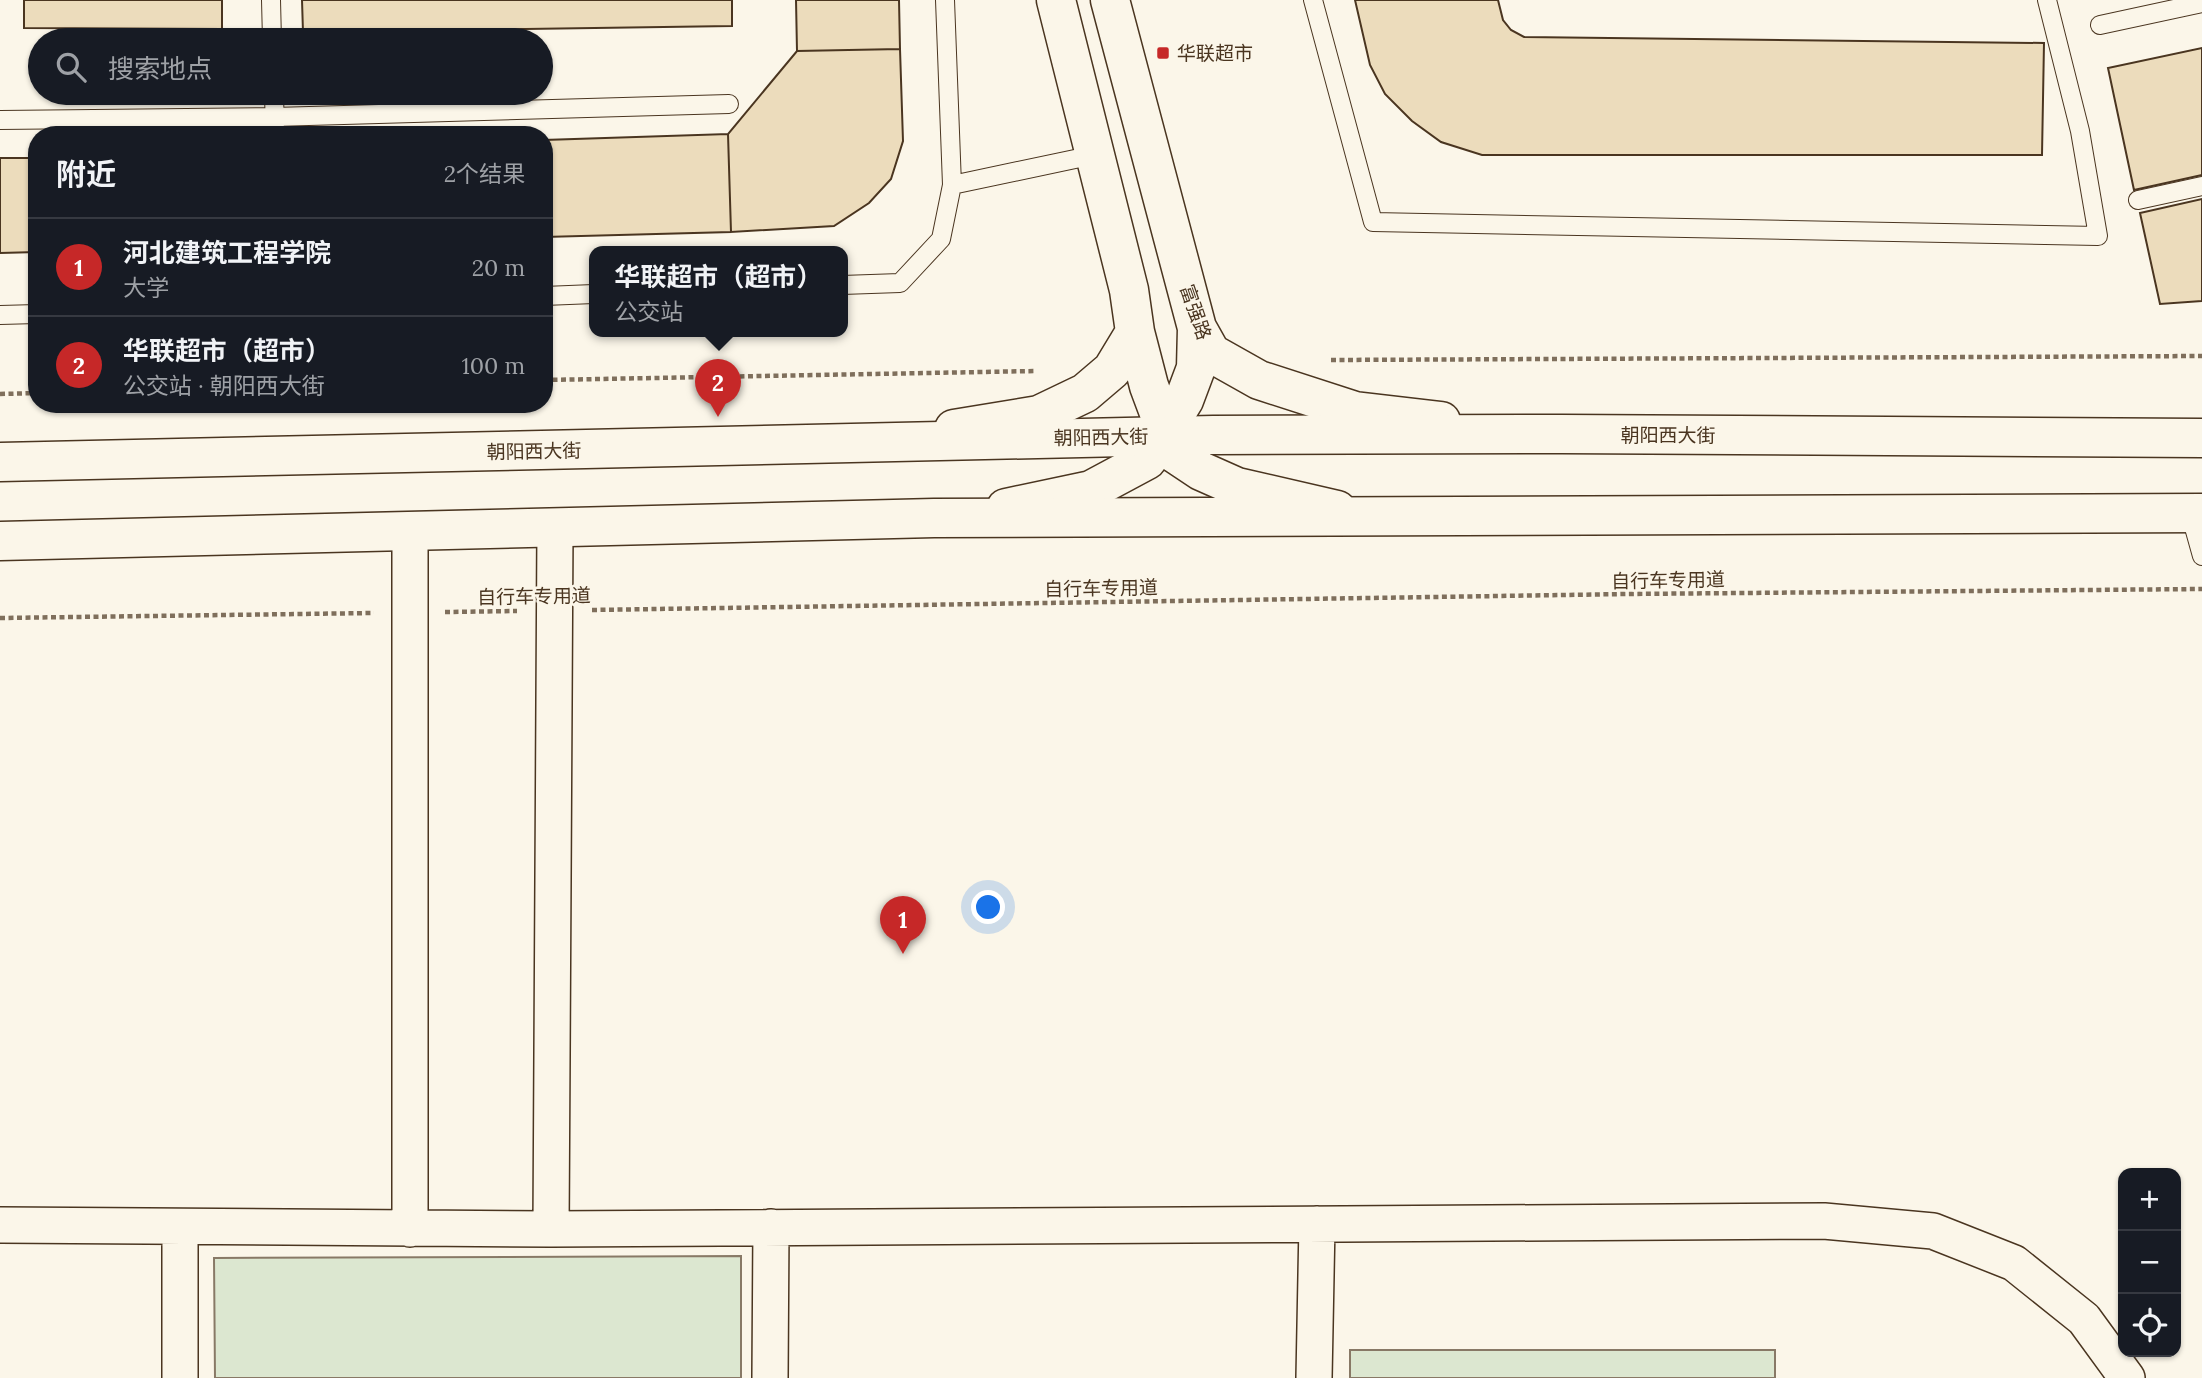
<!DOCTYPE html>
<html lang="zh">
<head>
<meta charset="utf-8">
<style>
  :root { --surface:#171b24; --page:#242831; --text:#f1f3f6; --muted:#9ea1a6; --line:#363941; --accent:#c62828 }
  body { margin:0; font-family:Lora,"Noto Sans SC",serif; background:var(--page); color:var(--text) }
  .controls { position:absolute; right:21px; bottom:21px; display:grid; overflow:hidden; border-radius:14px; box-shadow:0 2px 5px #0004 }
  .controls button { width:63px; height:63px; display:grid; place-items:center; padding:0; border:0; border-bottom:2px solid var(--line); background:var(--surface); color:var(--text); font:35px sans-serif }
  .you { position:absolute; left:989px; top:908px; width:24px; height:24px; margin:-18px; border:5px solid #fff; border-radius:50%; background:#1a73e8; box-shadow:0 0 0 10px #1a73e833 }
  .badge { display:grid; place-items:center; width:46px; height:46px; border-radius:50%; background:var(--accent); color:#fff; font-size:23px; font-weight:700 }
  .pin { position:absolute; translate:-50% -58px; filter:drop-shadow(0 2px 4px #0008) }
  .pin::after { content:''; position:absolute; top:37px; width:24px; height:21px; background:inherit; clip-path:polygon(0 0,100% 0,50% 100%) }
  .popup { position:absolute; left:589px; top:246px; width:259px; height:91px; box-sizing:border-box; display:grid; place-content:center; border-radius:14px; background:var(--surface); filter:drop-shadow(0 2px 5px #0005); font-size:23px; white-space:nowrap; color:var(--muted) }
  .popup b { font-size:26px; color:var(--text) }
  .popup::after { content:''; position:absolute; left:50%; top:100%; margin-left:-14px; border:14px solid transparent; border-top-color:var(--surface) }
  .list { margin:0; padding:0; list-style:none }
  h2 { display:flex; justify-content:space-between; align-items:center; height:91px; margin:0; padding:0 28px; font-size:30px }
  h2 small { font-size:23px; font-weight:400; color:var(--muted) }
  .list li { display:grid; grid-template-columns:46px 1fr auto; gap:21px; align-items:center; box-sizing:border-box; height:98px; padding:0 28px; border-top:2px solid var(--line) }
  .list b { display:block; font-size:26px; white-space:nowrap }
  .list p { margin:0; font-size:23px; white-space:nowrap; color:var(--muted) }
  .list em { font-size:23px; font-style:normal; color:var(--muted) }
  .icon { flex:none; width:38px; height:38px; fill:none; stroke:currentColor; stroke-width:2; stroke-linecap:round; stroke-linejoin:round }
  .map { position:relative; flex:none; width:2202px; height:1378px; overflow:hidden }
  .search { position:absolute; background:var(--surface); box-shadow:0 2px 5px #0004; left:28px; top:28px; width:525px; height:77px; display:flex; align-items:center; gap:18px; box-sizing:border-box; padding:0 24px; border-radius:38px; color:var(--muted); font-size:26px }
  .panel { position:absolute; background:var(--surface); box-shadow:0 2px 5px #0004; left:28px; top:126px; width:525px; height:287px; border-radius:28px }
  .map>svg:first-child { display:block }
  .green { fill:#dce7d0; stroke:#887966; stroke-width:2 }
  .building { fill:#ecdcbc; stroke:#4a3520; stroke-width:2 }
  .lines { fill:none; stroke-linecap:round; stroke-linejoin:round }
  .service-casing { stroke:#4a3520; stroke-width:20 }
  .minor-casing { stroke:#4a3520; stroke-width:38 }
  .secondary-casing { stroke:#4a3520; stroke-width:41 }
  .primary-casing { stroke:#4a3520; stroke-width:41 }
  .path { stroke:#7f6f5c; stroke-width:4.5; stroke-dasharray:5 3.5; stroke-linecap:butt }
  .service { stroke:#fbf6e9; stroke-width:18 }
  .minor { stroke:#fbf6e9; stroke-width:35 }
  .secondary { stroke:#fbf6e9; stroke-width:38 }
  .primary { stroke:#fbf6e9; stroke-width:38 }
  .poi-dot { fill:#c62828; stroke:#fbf6e9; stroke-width:2.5 }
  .labels { text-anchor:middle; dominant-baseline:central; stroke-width:5; stroke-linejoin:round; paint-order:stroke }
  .poi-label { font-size:19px; fill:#4a3520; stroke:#fbf6e9; text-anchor:start }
  .street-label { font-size:19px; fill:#4a3520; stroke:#fbf6e9 }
</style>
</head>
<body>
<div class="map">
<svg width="2202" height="1378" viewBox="0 0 2202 1378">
  <rect width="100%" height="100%" fill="#fbf6e9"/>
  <path class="green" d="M741 1256V1378H215L214 1258Z
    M1350 1350H1775V1378H1350Z"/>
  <path class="building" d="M24 0H222V29L24 28Z
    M302 0H732V26L303 32Z
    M796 0H899L900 49 797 51Z
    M1355 0H1498L1503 20 1511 30 1524 37 2044 43 2042 155H1482L1441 142 1412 121 1385 94 1370 65Z
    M2202 48V175L2134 190 2108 68Z
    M900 49 903 141 891 179 869 203 834 226 731 232 728 134 797 51Z
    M728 134 731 232 544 237V140Z
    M0 158H37V252L0 253Z
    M2202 199V301L2160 304 2140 213Z"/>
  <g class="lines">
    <defs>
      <path id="service" d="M271 0 272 40
        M1313 0 1373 222 2098 236 2080 131 2047 0
        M2100 25 2202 3
        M274 93 275 135
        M0 120 274 117 729 104
        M952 185 1094 155
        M2138 200 2202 186
        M842 285 900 283 941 239 952 185 945 0
        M544 296 594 294
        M0 315 37 314
        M2190 513 2202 556"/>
      <path id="minor" d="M0 1225 551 1229 1824 1221 1933 1231 2014 1263 2084 1319 2127 1378
        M180 1227V1378
        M410 1229V531
        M551 1229 555 528
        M770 1378 771 1227
        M1314 1378 1317 1224"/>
      <path id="secondary" d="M1110 0 1197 328 1211 353 1259 380 1355 411 1441 421
        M1135 332 1149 386 1174 453 1201 471 1237 487 1337 510
        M954 429 1039 415 1085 393 1112 370 1135 332 1129 290 1056 0
        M1006 508 1091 490 1147 460 1184 400 1196 368 1197 328"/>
      <path id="primary" d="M0 462 1213 435 1562 434 2202 438
        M0 541 934 518 2202 513"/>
    </defs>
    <use href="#service" class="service-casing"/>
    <use href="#minor" class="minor-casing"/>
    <use href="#secondary" class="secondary-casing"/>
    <use href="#primary" class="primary-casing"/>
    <path class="path" d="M1331 360 2202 356
      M544 380 1036 371
      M0 394 37 393
      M592 610 1627 594 2202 589
      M445 612 517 611
      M0 618 374 613"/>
    <use href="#service" class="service"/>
    <use href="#minor" class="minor"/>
    <use href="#secondary" class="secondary"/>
    <use href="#primary" class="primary"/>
  </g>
  <rect class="poi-dot" x="1156" y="46" width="14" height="14" rx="3.5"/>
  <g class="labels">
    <g class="poi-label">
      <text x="1177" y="53">华联超市</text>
    </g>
    <g class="street-label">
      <text transform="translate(1196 312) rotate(71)">富强路</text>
      <text x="1668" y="435">朝阳西大街</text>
      <text transform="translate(1101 437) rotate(-1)">朝阳西大街</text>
      <text transform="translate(534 451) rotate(-1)">朝阳西大街</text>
      <text transform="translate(1668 580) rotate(-1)">自行车专用道</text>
      <text transform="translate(1101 588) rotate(-1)">自行车专用道</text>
      <text transform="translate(534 596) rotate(-1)">自行车专用道</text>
    </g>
  </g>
</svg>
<div class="controls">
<button>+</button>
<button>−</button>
<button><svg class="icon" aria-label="locate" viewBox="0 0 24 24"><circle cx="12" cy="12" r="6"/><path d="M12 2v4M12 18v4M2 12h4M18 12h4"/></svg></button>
</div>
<div class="you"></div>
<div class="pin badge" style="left:903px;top:954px">1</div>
<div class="pin badge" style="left:718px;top:417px">2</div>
<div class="popup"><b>华联超市（超市）</b>公交站</div>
<div class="search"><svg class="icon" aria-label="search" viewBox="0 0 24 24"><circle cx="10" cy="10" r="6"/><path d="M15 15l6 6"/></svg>搜索地点</div>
<section class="panel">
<h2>附近<small>2个结果</small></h2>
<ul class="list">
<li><span class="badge">1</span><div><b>河北建筑工程学院</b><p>大学</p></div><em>20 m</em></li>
<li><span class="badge">2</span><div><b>华联超市（超市）</b><p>公交站 · 朝阳西大街</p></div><em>100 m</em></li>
</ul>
</section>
</div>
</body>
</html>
